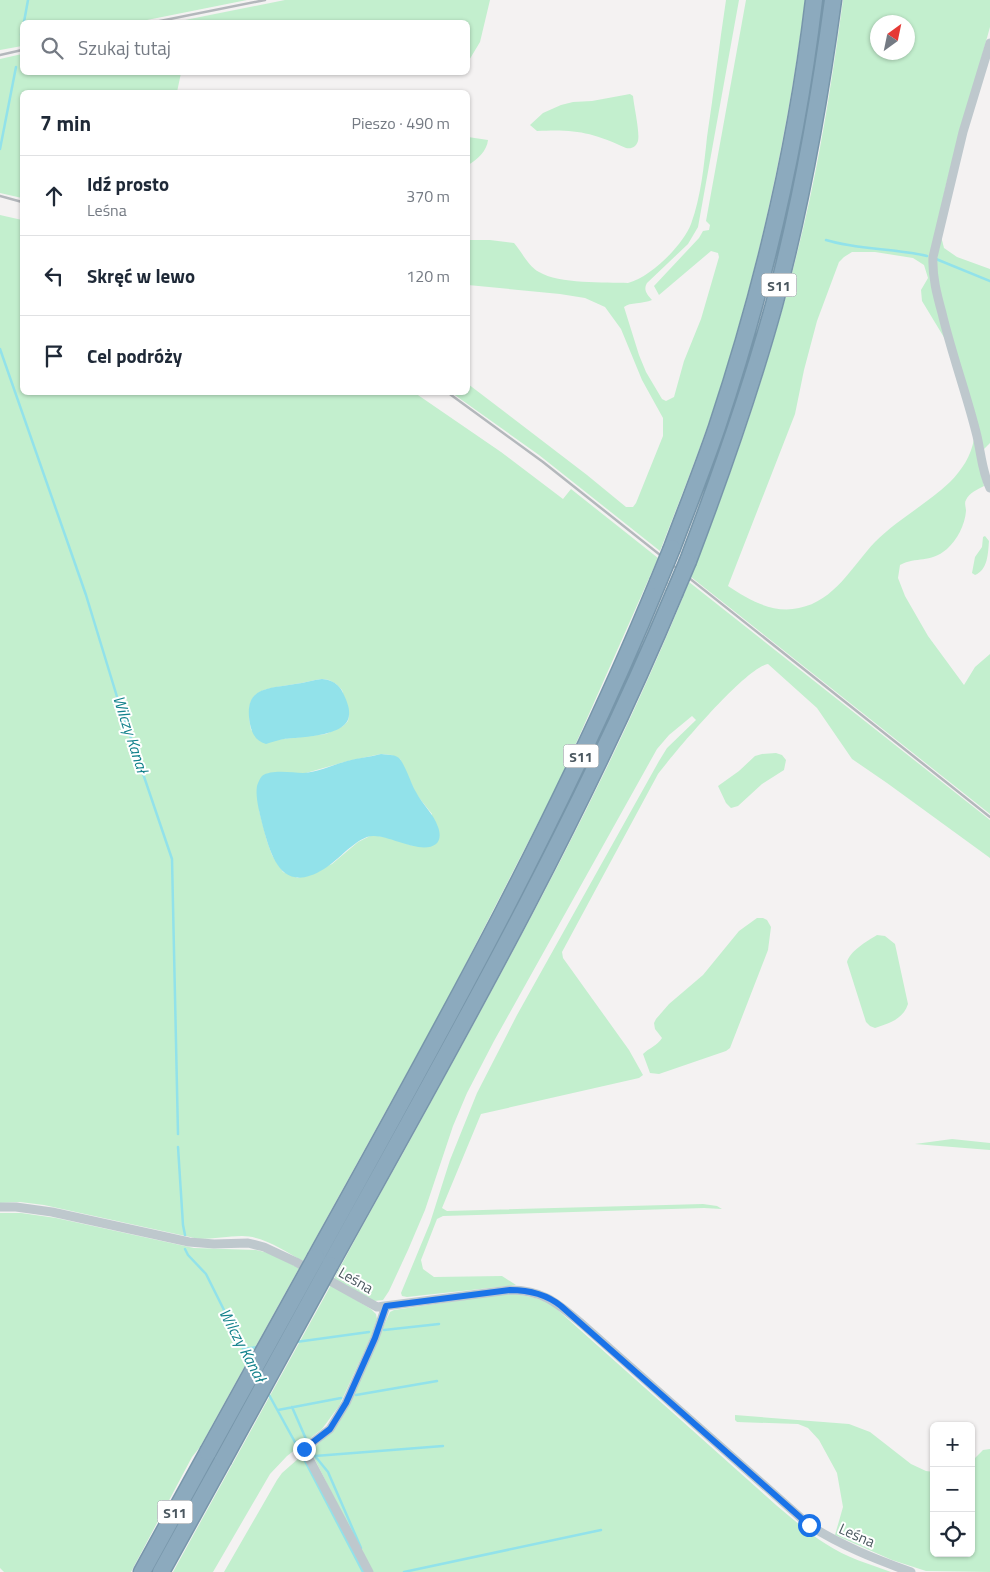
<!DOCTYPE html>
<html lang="pl">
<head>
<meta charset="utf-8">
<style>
  :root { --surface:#fff; --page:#f2f2f3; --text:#1f2937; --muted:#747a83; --line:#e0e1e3 }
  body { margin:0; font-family:"Titillium Web",sans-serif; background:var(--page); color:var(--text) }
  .controls { position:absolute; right:15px; bottom:15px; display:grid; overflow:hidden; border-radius:8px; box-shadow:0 1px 4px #0004 }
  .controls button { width:45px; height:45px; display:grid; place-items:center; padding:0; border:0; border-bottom:1px solid var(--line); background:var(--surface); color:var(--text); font:25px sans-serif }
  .compass { position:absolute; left:870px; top:15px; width:45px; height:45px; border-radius:50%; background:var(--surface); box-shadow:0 1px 4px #0004; rotate:33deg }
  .stop { position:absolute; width:15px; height:15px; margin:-11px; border:4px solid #1a73e8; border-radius:50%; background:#fff }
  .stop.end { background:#1a73e8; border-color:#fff; box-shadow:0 1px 5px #0008 }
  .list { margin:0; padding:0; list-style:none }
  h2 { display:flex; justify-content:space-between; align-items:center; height:65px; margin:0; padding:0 20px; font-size:21px }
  h2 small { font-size:16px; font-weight:400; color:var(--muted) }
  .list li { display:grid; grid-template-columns:32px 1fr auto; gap:15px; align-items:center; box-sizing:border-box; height:80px; padding:0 20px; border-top:1px solid var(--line) }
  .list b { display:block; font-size:19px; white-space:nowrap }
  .list p { margin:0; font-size:16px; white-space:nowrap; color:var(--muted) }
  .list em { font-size:16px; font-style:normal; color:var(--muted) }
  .icon { flex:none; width:28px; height:28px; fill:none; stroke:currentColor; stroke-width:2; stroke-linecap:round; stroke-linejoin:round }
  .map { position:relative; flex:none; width:990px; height:1572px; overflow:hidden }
  .search { position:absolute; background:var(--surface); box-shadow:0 1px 4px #0004; left:20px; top:20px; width:450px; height:55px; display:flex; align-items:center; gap:12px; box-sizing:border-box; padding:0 18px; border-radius:8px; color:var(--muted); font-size:19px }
  .panel { position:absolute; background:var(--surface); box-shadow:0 1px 4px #0004; left:20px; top:90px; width:450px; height:305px; border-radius:8px }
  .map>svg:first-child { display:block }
  .green { fill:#c3efce; fill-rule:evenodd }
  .water { fill:#92e2ea }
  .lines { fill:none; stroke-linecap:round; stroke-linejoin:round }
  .stream { stroke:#92e2ea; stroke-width:2.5 }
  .motorway-casing { stroke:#7796aa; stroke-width:19 }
  .minor { stroke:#bec8cd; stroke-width:9 }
  .motorway { stroke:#8caabe; stroke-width:16 }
  .rail { stroke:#b4b8bc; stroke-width:2.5 }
  .motorway-bridge-casing { stroke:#7796aa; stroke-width:19; stroke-linecap:butt }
  .motorway-bridge { stroke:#8caabe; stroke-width:16 }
  .route { stroke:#1a73e8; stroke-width:6 }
  .labels { text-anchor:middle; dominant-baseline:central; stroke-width:4; stroke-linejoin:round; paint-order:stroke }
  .shield { fill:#fff; stroke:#80898f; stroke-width:1 }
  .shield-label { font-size:14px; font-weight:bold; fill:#4a575f }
  .street-label { font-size:15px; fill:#4a575f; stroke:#fff }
  .water-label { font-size:16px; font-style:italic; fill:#12818b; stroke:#fff }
</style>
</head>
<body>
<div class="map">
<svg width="990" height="1572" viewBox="0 0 990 1572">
  <rect width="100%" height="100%" fill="#f4f2f2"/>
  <path class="green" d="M0 0H247L137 22H22V46L0 50Z
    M285 0H490L480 42 468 62V22H175Z
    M726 0H739L698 227 688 244 647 283C643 290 647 294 652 300 643 304 630 302 624 307L639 355 646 372 662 399 666 401 674 397 684 361 701 319 719 257 718 253 711 251 659 295 654 286 699 238 703 231 709 230 710 225 706 221 746 0H805C788 134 759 266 718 395 701 448 680 499 660 551L539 455 452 393 468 392V384L587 475 626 507H633L636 503 663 436V418L642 380 621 329 605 307 585 298 560 294 468 285V240H490L514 243C522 252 528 266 539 272 559 284 605 282 628 283 651 277 683 245 691 224 701 197 704 165 707 137 714 91 719 46 726 0Z
    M843 0H990V27L946 185 933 245 945 339 922 301 921 290 928 278 924 265 913 258 875 252H852L844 257 839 262 817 321 804 370 795 414 728 586C749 600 773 614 799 608 835 601 852 566 875 542 898 519 927 504 950 482 962 470 971 456 974 439L984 486C978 489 969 493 966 500 964 503 966 507 966 511 965 525 957 540 947 549 929 564 917 556 900 565L898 578 905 596 928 636 964 685 975 667 990 654V814L691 577C740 453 782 327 810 198 824 133 834 66 843 0ZM878 22H908V52H878Z
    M22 54V72L181 73 177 92H22V198L0 193V59Z
    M630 94 633 96C634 107 640 132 638 141 636 147 632 149 626 148 592 132 574 129 537 131L530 125 543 113 561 105 573 102 592 101Z
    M468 137 488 140C487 151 477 160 468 165Z
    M0 215 22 220V392L415 393 501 452 563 499 571 489 658 558 558 784 446 1002 303 1261C284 1251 264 1236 242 1236 228 1236 214 1239 199 1239L44 1205 20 1202 0 1203ZM322 679 329 680 336 684 342 690 349 715 348 721 343 726 326 734 275 740 251 730C243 688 261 690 295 684 304 683 313 680 322 679ZM381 754 391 755 400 759 416 794 432 814 413 846 391 838 372 835 358 842 332 864 298 878 283 872 272 855 267 841 259 810 270 773H306L348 761Z
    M941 236 944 248 957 257 990 269V443L984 449 962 376 937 279V254Z
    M985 536 989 541C988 553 988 570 975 575L972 573 975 557 982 547 983 537Z
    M689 582 990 820V858L887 783 852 759 817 708 768 664C745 668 675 752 658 774L562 952 563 958 629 1050 643 1075 639 1078 481 1114 442 1208 447 1211 703 1204 717 1206 722 1209 704 1208 443 1216 437 1219 421 1260 423 1269 434 1277 502 1276 516 1285 407 1297 402 1296 401 1293 430 1223 450 1160 477 1093 517 1015 659 761 667 748 696 720 692 716 669 735 657 749 494 1041 467 1093 453 1126 425 1210 408 1250 389 1291 383 1300 374 1301 334 1279C363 1223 395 1169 425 1113 520 940 616 765 689 582Z
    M776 753 782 755 786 760 784 770 762 784 738 806 731 808 726 803 718 786 739 771 755 756 762 754Z
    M757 918H763L767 920 771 927 768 950 730 1048 726 1051 659 1074 650 1073 643 1054C649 1048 657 1046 662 1038L655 1029 654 1023 656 1019 669 1004 703 975 739 931Z
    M877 935 885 936 895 944 908 1004C903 1019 890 1023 875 1028L870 1026 866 1022 847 962C850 951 867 941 877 935Z
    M952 1139 990 1143V1150L915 1144Z
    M0 1213H21L56 1218 194 1248 256 1250 269 1253 299 1268 200 1447 192 1457 131 1572H4L0 1568Z
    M331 1285 371 1309 376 1314 377 1319 370 1339 339 1406 322 1429 287 1456 270 1474 213 1572H173Z
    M504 1294C522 1294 535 1297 551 1304L776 1505C792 1518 808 1533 826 1544 845 1557 869 1564 891 1572H372L313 1456 314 1448 339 1423 390 1312 394 1310Z
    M735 1415 849 1424 870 1432 911 1464 926 1471 934 1472V1553H971V1462L983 1450 990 1449V1572L926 1571 892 1560 835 1535 843 1507 837 1473 819 1440 808 1428 798 1424 737 1422 735 1420Z
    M299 1458 306 1461 366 1572H224L277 1480 282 1473Z"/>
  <path class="water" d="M322 679C332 680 339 684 343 693 346 699 350 708 349 715 348 737 299 737 284 739 278 740 272 742 266 744 256 741 252 734 250 724 243 686 268 689 295 684 304 683 313 680 322 679Z
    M381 754C387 755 394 754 399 758 405 764 411 784 416 792 422 804 434 814 438 827 440 832 441 840 436 844 422 855 391 836 374 836 358 835 338 861 324 869 283 894 272 860 263 827 260 814 255 798 257 786 258 783 260 778 262 776 272 769 292 773 303 773 318 772 333 765 347 761 358 758 370 757 381 754Z"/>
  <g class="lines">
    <path class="stream" d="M24 22 28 0
      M21 35 22 28
      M0 149 16 67
      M826 240C858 250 893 248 927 256
      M936 259 990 281
      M0 349 86 595 118 700 172 859 178 1134
      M178 1147 183 1225 185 1235
      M185 1249 188 1255 206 1274 250 1362
      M384 1330 439 1324
      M296 1342 369 1332
      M243 1349 258 1347
      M268 1393 296 1444
      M356 1395 437 1381
      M292 1407 306 1439
      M278 1410 341 1398
      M315 1456 328 1472 361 1548
      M315 1456 443 1446
      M305 1461 363 1572
      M404 1572 601 1530"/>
    <defs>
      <path id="motorway" d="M672 548C687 508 703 468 717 427 763 289 797 145 814 0
        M688 561C720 477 750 392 774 305 801 205 819 103 833 0
        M316 1257C438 1037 562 816 658 582
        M330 1265C452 1045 577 826 674 594
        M142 1572 208 1452
        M161 1572 223 1460"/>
    </defs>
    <use href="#motorway" class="motorway-casing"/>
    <path class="minor" d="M990 43 963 132 933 257C932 276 937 295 942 313 952 355 967 395 977 436 981 453 982 472 990 488
      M0 1207H16L52 1212 189 1242 214 1244 248 1243 264 1247 296 1262 377 1307 510 1290C543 1290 557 1303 581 1323L809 1525C842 1546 875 1559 911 1572
      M369 1572 304 1449 330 1429 346 1403 375 1338 386 1306"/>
    <use href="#motorway" class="motorway"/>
    <path class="rail" d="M155 22 265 0
      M0 55 22 50
      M0 196 22 202
      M447 392 543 462 990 817"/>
    <defs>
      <path id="motorway-bridge" d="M658 582 672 548
        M674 594 688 561
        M208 1452 316 1257
        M223 1460 330 1265"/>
    </defs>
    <use href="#motorway-bridge" class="motorway-bridge-casing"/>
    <use href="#motorway-bridge" class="motorway-bridge"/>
  </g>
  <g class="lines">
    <path class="route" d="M304 1449 330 1429 346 1403 375 1338 386 1306 510 1290C529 1290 546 1294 561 1306L809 1525"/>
  </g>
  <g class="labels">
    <g class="shield">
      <rect x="761.5" y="273.5" width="35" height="23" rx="4"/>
      <rect x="563.5" y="744.5" width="35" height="23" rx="4"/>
      <rect x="157.5" y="1500.5" width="35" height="23" rx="4"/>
    </g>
    <g class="shield-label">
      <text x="779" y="285">S11</text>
      <text x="581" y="756">S11</text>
      <text x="175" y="1512">S11</text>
    </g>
    <g class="street-label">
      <text transform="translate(356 1280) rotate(30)">Leśna</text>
      <text transform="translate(857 1535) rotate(24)">Leśna</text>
    </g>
    <g class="water-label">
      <text transform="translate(131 734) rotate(72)">Wilczy Kanał</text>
      <text transform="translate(243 1345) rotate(62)">Wilczy Kanał</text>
    </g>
  </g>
</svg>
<div class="controls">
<button>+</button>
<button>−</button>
<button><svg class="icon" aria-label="locate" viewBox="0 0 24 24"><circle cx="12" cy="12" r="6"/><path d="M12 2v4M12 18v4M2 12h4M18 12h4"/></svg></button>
</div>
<svg class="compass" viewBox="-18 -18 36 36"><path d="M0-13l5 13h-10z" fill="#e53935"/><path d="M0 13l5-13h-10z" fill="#747a83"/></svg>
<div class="stop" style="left:809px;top:1525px"></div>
<div class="stop end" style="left:304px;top:1449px"></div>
<div class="search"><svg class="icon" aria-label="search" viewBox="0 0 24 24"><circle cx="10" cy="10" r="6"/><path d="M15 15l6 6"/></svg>Szukaj tutaj</div>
<section class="panel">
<h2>7 min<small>Pieszo · 490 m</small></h2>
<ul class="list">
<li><svg class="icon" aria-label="ahead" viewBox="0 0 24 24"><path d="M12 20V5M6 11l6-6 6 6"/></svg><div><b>Idź prosto</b><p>Leśna</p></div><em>370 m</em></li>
<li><svg class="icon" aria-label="left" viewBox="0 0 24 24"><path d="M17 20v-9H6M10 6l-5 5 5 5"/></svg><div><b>Skręć w lewo</b></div><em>120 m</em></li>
<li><svg class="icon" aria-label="arrive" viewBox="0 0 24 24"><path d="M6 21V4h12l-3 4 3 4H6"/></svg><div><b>Cel podróży</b></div></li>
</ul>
</section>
</div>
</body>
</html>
